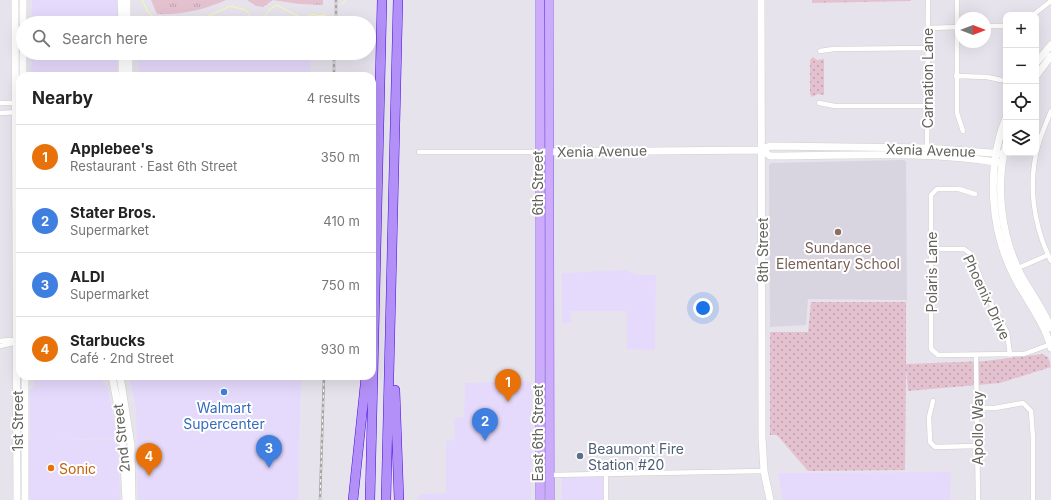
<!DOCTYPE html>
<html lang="en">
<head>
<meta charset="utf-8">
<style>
  :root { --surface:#fff; --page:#f2f2f2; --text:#222; --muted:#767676; --line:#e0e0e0; --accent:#3770e0 }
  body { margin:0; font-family:Inter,sans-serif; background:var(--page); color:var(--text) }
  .controls { position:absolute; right:12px; top:12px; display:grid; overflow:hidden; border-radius:8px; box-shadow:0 4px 16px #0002 }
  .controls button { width:36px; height:36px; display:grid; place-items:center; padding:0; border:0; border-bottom:1px solid var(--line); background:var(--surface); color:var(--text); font:20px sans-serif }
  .compass { position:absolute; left:955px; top:12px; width:36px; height:36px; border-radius:50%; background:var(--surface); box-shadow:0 4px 16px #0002; rotate:90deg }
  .you { position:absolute; left:703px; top:308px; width:14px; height:14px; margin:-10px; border:3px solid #fff; border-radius:50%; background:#1a73e8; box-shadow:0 0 0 6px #1a73e833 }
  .badge { display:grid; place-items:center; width:26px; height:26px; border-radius:50%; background:var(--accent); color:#fff; font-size:13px; font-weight:700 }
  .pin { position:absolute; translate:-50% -33px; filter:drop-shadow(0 1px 2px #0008) }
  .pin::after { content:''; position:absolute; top:21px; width:14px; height:12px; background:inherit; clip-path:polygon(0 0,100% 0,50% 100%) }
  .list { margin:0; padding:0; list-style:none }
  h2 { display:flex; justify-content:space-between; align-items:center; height:52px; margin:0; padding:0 16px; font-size:17px }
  h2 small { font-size:13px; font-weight:400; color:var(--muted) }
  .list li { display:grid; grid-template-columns:26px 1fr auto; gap:12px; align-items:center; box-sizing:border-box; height:64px; padding:0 16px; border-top:1px solid var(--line) }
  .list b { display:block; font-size:15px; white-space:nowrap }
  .list p { margin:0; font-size:13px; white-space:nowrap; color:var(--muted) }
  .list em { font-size:13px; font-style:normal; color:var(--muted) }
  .icon { flex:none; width:22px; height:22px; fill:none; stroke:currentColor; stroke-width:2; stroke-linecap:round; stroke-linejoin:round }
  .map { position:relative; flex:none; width:1051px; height:500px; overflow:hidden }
  .search { position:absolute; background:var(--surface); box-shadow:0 4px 16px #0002; left:16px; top:16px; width:360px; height:44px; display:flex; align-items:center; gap:10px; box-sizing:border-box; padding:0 14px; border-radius:22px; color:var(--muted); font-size:15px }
  .panel { position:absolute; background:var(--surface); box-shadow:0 4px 16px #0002; left:16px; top:72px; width:360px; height:308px; border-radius:12px }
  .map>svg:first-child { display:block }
  .commercial { fill:#e6dafc }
  .education { fill:#d8d5e0 }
  .grass { fill:url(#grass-tufts) }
  .wetland { fill:url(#wetland-marsh) }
  .park { fill:url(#park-dots) }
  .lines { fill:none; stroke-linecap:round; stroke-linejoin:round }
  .stream { stroke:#f9fba6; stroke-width:1 }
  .street-casing { stroke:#cccdc7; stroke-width:5.5 }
  .secondary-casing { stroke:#cfd1c9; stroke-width:8 }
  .primary-casing { stroke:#8a60ea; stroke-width:9 }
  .highway-casing { stroke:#470be5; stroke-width:10 }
  .street { stroke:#fff; stroke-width:4.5 }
  .secondary { stroke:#fff; stroke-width:7 }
  .primary { stroke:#cdabfb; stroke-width:8 }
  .highway { stroke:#b390f7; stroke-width:9 }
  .rail-casing { stroke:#a7a8a6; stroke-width:2.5 }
  .rail { stroke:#fff; stroke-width:1; stroke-dasharray:3; stroke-linecap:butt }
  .education-dot { fill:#8d6e63; stroke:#fff; stroke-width:1.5 }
  .shop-dot { fill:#3f7fe0; stroke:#fff; stroke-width:1.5 }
  .service-dot { fill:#5c6f8a; stroke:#fff; stroke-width:1.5 }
  .food-dot { fill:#e8710a; stroke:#fff; stroke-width:1.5 }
  .labels { text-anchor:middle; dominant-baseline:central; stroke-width:4; stroke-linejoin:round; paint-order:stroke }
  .street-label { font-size:14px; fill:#62635c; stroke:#fff }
  .education-label { font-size:14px; fill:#785e54; stroke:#fff }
  .shop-label { font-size:14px; fill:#366cbe; stroke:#fff }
  .service-label { font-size:14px; fill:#4e5e75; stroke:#fff; text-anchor:start }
  .food-label { font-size:14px; fill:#c56008; stroke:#fff; text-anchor:start }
</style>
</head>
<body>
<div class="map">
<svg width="1051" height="500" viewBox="0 0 1051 500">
  <defs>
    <pattern id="grass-tufts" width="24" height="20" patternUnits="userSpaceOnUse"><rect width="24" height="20" fill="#e4c1cf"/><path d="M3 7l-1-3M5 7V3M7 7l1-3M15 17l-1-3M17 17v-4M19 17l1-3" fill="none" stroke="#bca0ab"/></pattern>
    <pattern id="wetland-marsh" width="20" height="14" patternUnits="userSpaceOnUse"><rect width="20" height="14" fill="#e4c1cf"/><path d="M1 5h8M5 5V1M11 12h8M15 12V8" fill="none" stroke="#bca0ab"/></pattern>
    <pattern id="park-dots" width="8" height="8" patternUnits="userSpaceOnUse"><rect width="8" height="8" fill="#e4c1cf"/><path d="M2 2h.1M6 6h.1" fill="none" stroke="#bca0ab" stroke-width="1.8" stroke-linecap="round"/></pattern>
  </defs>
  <rect width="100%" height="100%" fill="#e7e3ed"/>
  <path class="commercial" d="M32 0H117V23H32Z
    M32 53H117V76H31Z
    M140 53H311L310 76H138Z
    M626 270 636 275H656L655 350 627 349V311H571V322L562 323V273Z
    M34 376H102L103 384 108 387 117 438 49 440 118 439 120 500H29V440H32L30 438V391L35 385Z
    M129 376H301L298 500H138L136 408Z
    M528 381 532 384 531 500H417L421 494 446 493V441L455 440 454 418 464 417 465 383Z
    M951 472 950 500H782L778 473Z
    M562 476H604V500H561Z"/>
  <path class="education" d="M902 160 906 161 907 300 808 299 806 325 770 327 769 165 771 163Z"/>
  <path class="grass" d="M151 0H226C204 10 181 15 157 14Z
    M247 0H323V5L299 4 273 0 263 7 256 6Z"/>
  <path class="wetland" d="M812 0H911V1L812 3Z"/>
  <path class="park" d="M813 57 817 60 824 59V95L818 94 812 97 810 94V60Z
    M811 302H906V364L985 361 1042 354 1048 357 1051 367 1000 383 908 391 906 369 905 470 808 471 777 435H770V332H808Z"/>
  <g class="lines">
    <path class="stream" d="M142 0 148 12 160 23
      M342 4 346 0
      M169 23 176 18 200 20 230 6 246 10 254 22H259L267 19 265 15 270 9 277 5 303 19 312 14 317 16 326 15"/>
    <defs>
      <path id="street" d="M957 0V113L963 131
        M1033 15 1051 1
        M985 26H1006
        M928 28 961 27
        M820 51 834 49 928 48
        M956 76 987 77 1001 80
        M0 103H20
        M819 103 835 106H927
        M1051 111C1047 121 1042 132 1039 142 1027 182 1033 225 1051 261
        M0 113 20 112
        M419 152H539
        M927 155 928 0
        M975 194 959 189H937L931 195V349L938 355 1024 354 1051 344
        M931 249H964L971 254 990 302 1007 332 1010 355
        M1016 269 1048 255
        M0 341 10 340 20 342
        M0 346 17 342
        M976 356 978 500
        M933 401 929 417 930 442 935 447 977 446
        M977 408H995L1023 403 1031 411 1033 438V500
        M550 475 764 471
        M606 500V473"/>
      <path id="secondary" d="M15 0 17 500
        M23 0V23
        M121 0 122 23
        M127 0V23
        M761 0 762 438 764 471 770 500
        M23 53V76
        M1036 63 1051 45
        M122 76V53
        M129 76V53
        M1036 76 1051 56
        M1006 118C986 167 990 231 1015 278 1027 301 1045 323 1051 348
        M1006 144C995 186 1001 236 1021 275 1031 293 1043 309 1051 328
        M762 150 770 156C847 156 926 150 1002 163
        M544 152 762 150 770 146 927 148 1004 154
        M25 376V500
        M112 376 122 427 126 500
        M120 376 131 445 132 500"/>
      <path id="primary" d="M540 0V500
        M549 0 550 500"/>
      <path id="highway" d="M395 390 399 500
        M353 500 366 376
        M370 500 382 0
        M386 500 398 0"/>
    </defs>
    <use href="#street" class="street-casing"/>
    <use href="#secondary" class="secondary-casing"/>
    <use href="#primary" class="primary-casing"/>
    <use href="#highway" class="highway-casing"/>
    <use href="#street" class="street"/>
    <use href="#secondary" class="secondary"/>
    <use href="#primary" class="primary"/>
    <use href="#highway" class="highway"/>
    <defs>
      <path id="rail" d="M336 23V0
        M334 76V53
        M320 500 324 376"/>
    </defs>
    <use href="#rail" class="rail-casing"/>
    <use href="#rail" class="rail"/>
  </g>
  <circle class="education-dot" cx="838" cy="232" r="4"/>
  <circle class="shop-dot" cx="224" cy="392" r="4"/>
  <circle class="service-dot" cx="580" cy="456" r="4"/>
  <circle class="food-dot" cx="51" cy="468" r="4"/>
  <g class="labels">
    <g class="street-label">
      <text transform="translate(927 78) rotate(-90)">Carnation Lane</text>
      <text transform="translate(931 150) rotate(2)">Xenia Avenue</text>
      <text transform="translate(602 151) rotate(-1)">Xenia Avenue</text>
      <text transform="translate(537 183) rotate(-90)">6th Street</text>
      <text transform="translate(762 250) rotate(-90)">8th Street</text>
      <text transform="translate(931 272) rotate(-90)">Polaris Lane</text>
      <text transform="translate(987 297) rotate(65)">Phoenix Drive</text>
      <text transform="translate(17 421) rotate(-90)">1st Street</text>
      <text transform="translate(977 428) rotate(-90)">Apollo Way</text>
      <text transform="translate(537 433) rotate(-90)">East 6th Street</text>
      <text transform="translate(121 438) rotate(-96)">2nd Street</text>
    </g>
    <g class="education-label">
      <text x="838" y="247">Sundance<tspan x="838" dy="16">Elementary School</tspan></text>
    </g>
    <g class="shop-label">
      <text x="224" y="407">Walmart<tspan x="224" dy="16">Supercenter</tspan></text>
    </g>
    <g class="service-label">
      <text x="588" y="448">Beaumont Fire<tspan x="588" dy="16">Station #20</tspan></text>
    </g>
    <g class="food-label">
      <text x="59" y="468">Sonic</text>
    </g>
  </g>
</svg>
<div class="controls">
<button>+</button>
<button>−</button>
<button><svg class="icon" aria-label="locate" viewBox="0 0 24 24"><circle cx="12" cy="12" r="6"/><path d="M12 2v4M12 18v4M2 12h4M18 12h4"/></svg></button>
<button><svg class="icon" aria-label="layers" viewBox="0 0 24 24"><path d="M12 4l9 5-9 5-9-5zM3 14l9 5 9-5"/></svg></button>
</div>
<svg class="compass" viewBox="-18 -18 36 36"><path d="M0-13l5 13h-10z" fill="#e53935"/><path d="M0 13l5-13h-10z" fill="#767676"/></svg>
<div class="you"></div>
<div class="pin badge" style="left:508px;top:402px;background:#e8710a">1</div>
<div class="pin badge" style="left:485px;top:441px;background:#3f7fe0">2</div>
<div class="pin badge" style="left:269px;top:468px;background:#3f7fe0">3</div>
<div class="pin badge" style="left:149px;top:476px;background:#e8710a">4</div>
<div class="search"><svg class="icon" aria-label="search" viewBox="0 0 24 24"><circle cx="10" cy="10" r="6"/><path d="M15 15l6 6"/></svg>Search here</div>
<section class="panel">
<h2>Nearby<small>4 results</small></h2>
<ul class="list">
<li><span class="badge" style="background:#e8710a">1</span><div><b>Applebee's</b><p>Restaurant · East 6th Street</p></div><em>350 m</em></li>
<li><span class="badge" style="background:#3f7fe0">2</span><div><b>Stater Bros.</b><p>Supermarket</p></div><em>410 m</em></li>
<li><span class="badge" style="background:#3f7fe0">3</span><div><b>ALDI</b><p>Supermarket</p></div><em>750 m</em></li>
<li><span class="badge" style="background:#e8710a">4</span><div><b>Starbucks</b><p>Café · 2nd Street</p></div><em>930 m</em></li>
</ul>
</section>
</div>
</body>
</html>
